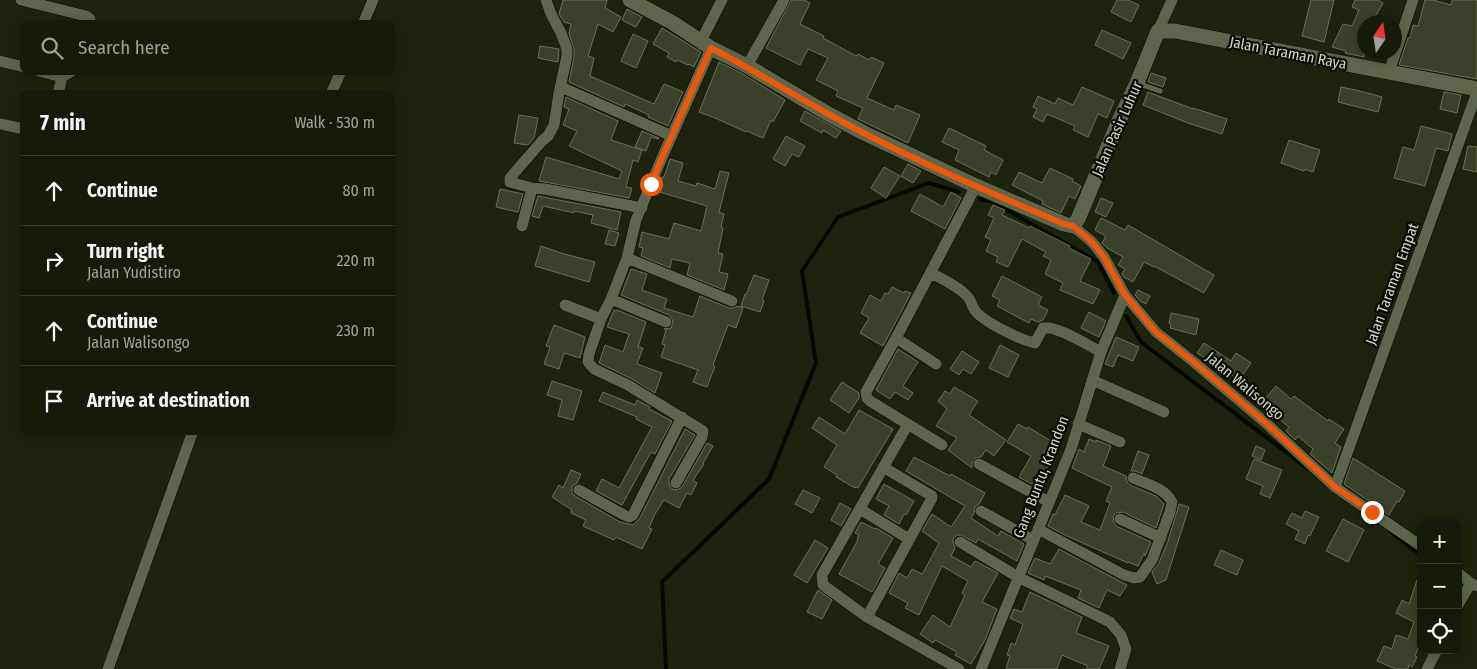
<!DOCTYPE html>
<html lang="en">
<head>
<meta charset="utf-8">
<style>
  :root { --surface:#161a0a; --page:#232718; --text:#f1f3f6; --muted:#9ea19c; --line:#35382b }
  body { margin:0; font-family:"Fira Sans Condensed",sans-serif; background:var(--page); color:var(--text) }
  .controls { position:absolute; right:15px; bottom:15px; display:grid; overflow:hidden; border-radius:10px; box-shadow:0 2px 12px #0003 }
  .controls button { width:45px; height:45px; display:grid; place-items:center; padding:0; border:0; border-bottom:1px solid var(--line); background:var(--surface); color:var(--text); font:25px sans-serif }
  .compass { position:absolute; left:1357px; top:15px; width:45px; height:45px; border-radius:50%; background:var(--surface); box-shadow:0 2px 12px #0003; rotate:13deg }
  .stop { position:absolute; width:15px; height:15px; margin:-11px; border:4px solid #ea580c; border-radius:50%; background:#fff }
  .stop.end { background:#ea580c; border-color:#fff; box-shadow:0 1px 5px #0008 }
  .list { margin:0; padding:0; list-style:none }
  h2 { display:flex; justify-content:space-between; align-items:center; height:65px; margin:0; padding:0 20px; font-size:21px }
  h2 small { font-size:16px; font-weight:400; color:var(--muted) }
  .list li { display:grid; grid-template-columns:32px 1fr auto; gap:15px; align-items:center; box-sizing:border-box; height:70px; padding:0 20px; border-top:1px solid var(--line) }
  .list b { display:block; font-size:19px; white-space:nowrap }
  .list p { margin:0; font-size:16px; white-space:nowrap; color:var(--muted) }
  .list em { font-size:16px; font-style:normal; color:var(--muted) }
  .icon { flex:none; width:28px; height:28px; fill:none; stroke:currentColor; stroke-width:2; stroke-linecap:round; stroke-linejoin:round }
  .map { position:relative; flex:none; width:1477px; height:669px; overflow:hidden }
  .search { position:absolute; background:var(--surface); box-shadow:0 2px 12px #0003; left:20px; top:20px; width:375px; height:55px; display:flex; align-items:center; gap:12px; box-sizing:border-box; padding:0 18px; border-radius:10px; color:var(--muted); font-size:19px }
  .panel { position:absolute; background:var(--surface); box-shadow:0 2px 12px #0003; left:20px; top:90px; width:375px; height:345px; border-radius:10px }
  .map>svg:first-child { display:block }
  .lines { fill:none; stroke-linecap:round; stroke-linejoin:round }
  .stream { stroke:#050800; stroke-width:4 }
  .building { fill:#3a4029; stroke:#697057 }
  .lane-casing { stroke:#080c00; stroke-width:7 }
  .street-casing { stroke:#080c00; stroke-width:12 }
  .secondary-casing { stroke:#080c00; stroke-width:16 }
  .lane { stroke:#5e654c; stroke-width:5.5 }
  .street { stroke:#5e654c; stroke-width:11 }
  .secondary { stroke:#5e654c; stroke-width:15 }
  .route { stroke:#ea580c; stroke-width:6 }
  .labels { text-anchor:middle; dominant-baseline:central; stroke-width:4.5; stroke-linejoin:round; paint-order:stroke }
  .street-label { font-size:15px; fill:#d3d7c9; stroke:#090b04 }
</style>
</head>
<body>
<div class="map">
<svg width="1477" height="669" viewBox="0 0 1477 669">
  <rect width="100%" height="100%" fill="#1e230d"/>
  <g class="lines">
    <path class="stream" d="M980 199 993 202 1098 262 1114 293
      M1126 316 1141 342 1308 469
      M1391 532 1421 555
      M1458 583 1461 585
      M666 669 662 582 769 479 816 363 802 271 838 217 929 183 959 192"/>
  </g>
  <path class="building" d="M563 0H607L605 8 621 17 613 32 598 24 588 56 594 58 590 76 654 104 664 84 683 92 668 126 648 117 649 115 625 104 624 107 569 82 574 57V49L569 34 571 24 564 22 559 14Z
    M791 0H804L810 3 800 24 824 36 823 38 856 56 858 54 869 60 871 57 884 63 867 98 894 110 896 105 920 115 908 143 858 119 863 108 836 96 838 91 816 80 828 58 808 49 800 65 766 48Z
    M1117 0H1128L1139 5 1131 22 1111 12Z
    M1311 0H1334L1324 42 1302 36Z
    M1355 0H1378L1383 3 1372 22H1364V57L1345 53 1346 51 1332 47 1343 24 1352 26 1359 10 1352 7Z
    M1425 0H1433L1451 5 1452 0H1477V79L1399 65 1408 38H1410L1413 25 1418 26Z
    M627 9 642 17 636 27 622 20Z
    M662 28 701 52 694 67 689 64 688 65 677 60 676 62 667 57 669 53 653 44Z
    M1102 30 1131 43 1123 59 1095 45Z
    M633 34 648 41 636 68 621 61Z
    M540 46 559 49 558 62 538 58Z
    M719 62 743 74 785 100 773 122 771 120 763 138 747 131 746 132 715 118 699 112Z
    M1151 73 1166 78 1163 87 1148 82Z
    M1082 87 1114 101 1107 118 1098 114 1088 137 1073 130 1075 126 1047 114 1043 122 1033 117 1037 109 1033 107 1038 96 1055 104 1058 98 1073 105Z
    M1341 87 1360 91 1382 97 1378 112 1338 102Z
    M1148 92 1193 109V108L1227 119 1222 134 1188 123 1143 105Z
    M1444 92 1461 95 1457 113 1440 109Z
    M566 97 618 121 611 140 642 150 638 162 633 160 626 187 632 188 629 198 539 181 546 157 619 179 622 171 569 146 577 131 563 125 569 109 564 107Z
    M805 111 841 131 836 138 823 130 822 133 800 121Z
    M519 115 538 118 534 138 528 145 514 143Z
    M1421 126 1452 134 1448 151 1436 148 1425 186 1394 178 1403 147 1414 150Z
    M949 128 986 146 984 150 1003 160 996 175 991 172 989 177 955 160 959 150 942 142Z
    M642 131 659 138 658 139 651 137 646 151 635 147Z
    M786 136 805 146 799 157 792 154 785 166 773 159Z
    M1289 140 1320 150 1313 172 1305 169 1304 171 1281 163Z
    M1468 146 1477 147V172L1463 169Z
    M670 159 683 163 678 181 696 186 697 183 715 189 720 171 729 173 719 212 724 214 721 227 723 228 718 253 723 254 719 272 728 274 724 290 687 275 690 263 672 259 670 268 641 256 643 248 639 247 642 232 669 239 674 223 701 231 707 206 656 191 662 177H664Z
    M908 164 921 171 913 183 901 176Z
    M884 167 900 176 886 198 871 188Z
    M1050 168 1073 179 1072 181 1081 186 1075 199 1069 196 1061 213 1042 204 1043 201 1012 185 1019 172 1042 183Z
    M500 189 523 194 518 212 496 207Z
    M951 192 961 198 945 229 911 211 920 194 943 207Z
    M538 196 621 212 617 230 591 223 593 215 574 211V213L543 206 539 218 532 216Z
    M1101 198 1113 203 1106 217 1095 212Z
    M993 205 1005 210 1002 215 1029 228 1030 226 1070 246 1069 248 1091 259 1080 281 1100 290 1093 304 1060 290 1063 283 1045 274 1051 260 1043 256 1046 252 1022 239 1008 267 996 262 998 257 986 251 991 240 985 237 994 218 988 215Z
    M1101 218 1125 230 1128 225 1214 275 1204 293 1154 266V267L1144 262 1133 282 1124 277 1122 274 1125 269 1118 265 1123 257 1107 248 1102 243 1106 236 1095 230Z
    M609 230 619 233 615 246 605 244Z
    M541 246 561 253 595 262 589 282 535 266Z
    M631 269 647 274 642 290 667 299 664 308 693 317 700 296 729 308H733L737 306 743 308 736 328 728 325 713 365 715 366 707 387 693 382 698 370 661 357 665 345 662 344 666 330 664 329 671 328 673 321 669 315 621 295Z
    M754 275 769 280 762 300 764 301 760 312 741 306 745 294 746 295Z
    M1002 276 1042 297 1038 305 1048 310 1043 320 1038 322 1031 319 1029 323 997 306 1000 300 992 296Z
    M892 287 904 293 905 291 911 293 883 346 860 333 869 318 861 313 870 295 881 301 885 293 888 294Z
    M1138 290 1150 296 1146 304 1140 301 1135 295Z
    M614 310 616 311 617 310 646 322 638 347 643 348 637 364 662 373 655 393 632 379 599 363 605 345 623 352 629 334 607 327Z
    M1089 312 1106 321 1099 337 1081 328Z
    M1171 313 1199 319 1196 335 1170 328 1171 324 1169 323Z
    M554 325 585 337 580 358 564 353 559 369 544 364 550 347 546 346Z
    M1116 337 1139 347 1133 361 1118 355 1113 367 1105 364Z
    M1204 343 1231 361 1236 353 1251 363 1241 377 1238 375 1236 378 1197 353Z
    M1000 345 1019 355 1008 377 989 368Z
    M898 349 918 362 903 386 913 393 908 400 895 392 890 399 876 390Z
    M962 351 979 362 971 374 963 369 959 375 950 369Z
    M552 381 582 391 573 420 558 416 562 400 547 395Z
    M842 382 859 393V398L849 413 830 400Z
    M1276 386 1291 399 1294 396 1328 421 1329 419 1344 429 1335 443 1341 447 1332 473 1310 454 1313 449 1298 436 1295 440 1286 431 1289 427 1275 416 1273 418 1259 406Z
    M954 387 978 401 969 415 1006 440 994 456 986 450 981 457 975 458 972 464V468L948 450 957 438 936 426 947 409 938 401 945 391 950 394Z
    M603 392 635 405 637 400 650 407 649 409 672 421 655 454 651 452 622 505 596 491 602 479 619 488 652 427 636 419 637 417 599 401Z
    M859 410 893 429 858 488 856 487 855 488 836 477 837 475 824 467 837 445 812 428 819 417 845 434Z
    M1018 424 1027 429 1028 427 1051 441 1039 461 1048 466 1037 487 1019 477 1031 456 1007 442Z
    M685 429 695 435 669 479V484L672 489 677 490 682 487 707 443 713 446 703 463 704 464 693 480 697 483 691 495 687 493 679 508 664 500 655 514 649 528 652 529 642 549 616 537 614 540 583 526 586 520 571 513 572 510 552 497 559 485 563 488 571 470 581 474 577 483 572 487V493L575 496 620 522 633 525 640 518Z
    M1089 439 1096 442V440L1111 446 1103 466 1126 476 1127 482 1130 485 1156 496 1164 504 1156 528 1123 512 1116 513 1113 516 1114 523 1116 526 1151 542 1145 556 1144 553 1138 566 1128 562V563L1067 536 1048 526 1053 514 1055 515 1065 495 1089 506 1081 522 1100 530 1110 503 1106 501 1112 487 1072 468 1079 449 1084 452Z
    M1256 446 1265 450 1261 460 1252 456Z
    M1138 451 1149 455 1142 474 1135 471H1131Z
    M914 457 950 476 951 474 985 493 979 504 975 507 974 513 971 518 998 536 1001 531 1024 544 1017 561 978 539 976 543 961 535H957L953 539V542L955 548 951 556 971 567 975 561 998 573 982 602 997 609 985 640 971 664 955 655 957 652 935 640 933 643 920 634 933 615 950 627 965 595 962 593 968 581 942 566 919 615 905 608 908 603 889 593 899 573 907 578 912 569 922 574 923 573 939 543 922 531 932 514 951 527 965 506 906 471Z
    M1353 458 1405 491 1399 502 1397 501 1389 515 1344 484Z
    M1254 459 1282 470 1270 498 1260 494 1263 486 1246 479Z
    M884 484 914 501 906 515 904 514 899 524 884 515 889 506 876 499Z
    M803 490 820 498 812 513 795 504Z
    M840 503 851 509 841 526 831 520Z
    M1179 504 1189 507 1166 580 1157 584 1152 572 1159 563 1168 541Z
    M1305 511 1319 517 1310 536 1308 535 1305 544 1295 539 1299 531 1286 524 1292 513 1302 518Z
    M1343 519 1364 530 1348 562 1326 551Z
    M861 522 875 529 876 528 893 538 878 564 885 568 872 592 839 574 858 540 857 539 859 535 855 533Z
    M815 540 828 548 807 583 794 575Z
    M1059 549 1127 585 1120 596 1107 590 1099 608 1078 598 1081 590 1045 576 1044 580 1028 573 1035 558 1050 564Z
    M1221 550 1243 560 1237 575 1214 565Z
    M1419 574H1421V640L1415 656 1417 657 1412 667 1409 665 1408 669H1396L1377 661 1384 646 1392 649 1396 635 1408 639 1414 622 1396 613 1402 600 1409 604Z
    M818 590 832 600 822 619 807 612Z
    M1030 592 1082 617 1076 633 1109 646 1099 669H1086L1088 666 1062 655 1057 669H1006L1010 656 1007 655 1011 643 1015 645 1023 624 1010 618 1014 609 1022 612Z"/>
  <g class="lines">
    <defs>
      <path id="lane" d="M1137 83 1160 91"/>
      <path id="street" d="M21 0 86 16 90 19 89 24
        M546 0 551 14 561 33 567 49V56L559 93 554 125 548 136 542 141 510 178V182L532 188 545 189 642 208
        M363 24 373 0
        M1158 31 1172 0
        M701 41 722 0
        M0 61 24 67
        M747 66 784 0
        M39 71 62 77
        M1389 72 1413 0
        M561 87 672 136
        M58 94 62 77 72 71
        M331 94 341 71
        M0 124 24 129
        M522 226 532 188
        M1073 226 1092 242 1104 257 1125 295 1156 332 1195 363 1267 424 1335 487 1421 546
        M627 258 732 301
        M931 273C942 279 955 285 964 293 973 301 969 301 974 309 981 321 1021 340 1035 343L1043 328C1057 325 1087 345 1101 352
        M611 299 666 322
        M565 305 601 319
        M896 338 936 364
        M1092 380 1164 412
        M908 424 822 575 823 585 867 617 959 669
        M1078 424 1120 442
        M942 445 870 401 867 398 866 392 896 338 976 186
        M979 464 1049 502
        M676 483 702 437 703 431 628 385 594 369 588 362 589 354 601 319 611 299 627 258 636 220 661 160 711 48
        M1335 487 1477 92
        M579 490 624 515 629 517 633 515 682 417
        M860 509 909 539
        M981 511 1033 540
        M1120 519 1161 538
        M1038 529 1124 575 1134 578 1140 577 1152 560 1170 512 1172 502C1165 488 1146 484 1133 478
        M960 542 1018 577 1110 622 1121 635 1126 649 1120 669
        M1458 573 1472 584
        M1458 605 1468 588 1472 584 1477 586
        M867 617 932 498V496L883 467
        M108 669 193 431
        M981 669 1071 449 1101 352 1125 295
        M1427 669 1437 650"/>
      <path id="secondary" d="M630 0 673 23 711 48 747 66 830 115 864 133 976 186 1064 224 1073 226 1078 219 1118 123 1137 83 1158 31H1175L1477 89"/>
    </defs>
    <use href="#lane" class="lane-casing"/>
    <use href="#street" class="street-casing"/>
    <use href="#secondary" class="secondary-casing"/>
    <use href="#lane" class="lane"/>
    <use href="#street" class="street"/>
    <use href="#secondary" class="secondary"/>
  </g>
  <g class="lines">
    <path class="route" d="M651 184 661 160 711 48C752 69 790 93 830 115 905 157 985 190 1064 224L1073 226 1092 242 1104 257 1125 295 1156 332 1195 363 1267 424 1335 487 1372 512"/>
  </g>
  <g class="labels">
    <g class="street-label">
      <text transform="translate(1288 53) rotate(11)">Jalan Taraman Raya</text>
      <text transform="translate(1117 129) rotate(-66)">Jalan Pasir Luhur</text>
      <text transform="translate(1392 284) rotate(-70)">Jalan Taraman Empat</text>
      <text transform="translate(1245 386) rotate(40)">Jalan Walisongo</text>
      <text transform="translate(1041 477) rotate(-69)">Gang Buntu, Krandon</text>
    </g>
  </g>
</svg>
<div class="controls">
<button>+</button>
<button>−</button>
<button><svg class="icon" aria-label="locate" viewBox="0 0 24 24"><circle cx="12" cy="12" r="6"/><path d="M12 2v4M12 18v4M2 12h4M18 12h4"/></svg></button>
</div>
<svg class="compass" viewBox="-18 -18 36 36"><path d="M0-13l5 13h-10z" fill="#e53935"/><path d="M0 13l5-13h-10z" fill="#9ea19c"/></svg>
<div class="stop" style="left:651px;top:184px"></div>
<div class="stop end" style="left:1372px;top:512px"></div>
<div class="search"><svg class="icon" aria-label="search" viewBox="0 0 24 24"><circle cx="10" cy="10" r="6"/><path d="M15 15l6 6"/></svg>Search here</div>
<section class="panel">
<h2>7 min<small>Walk · 530 m</small></h2>
<ul class="list">
<li><svg class="icon" aria-label="ahead" viewBox="0 0 24 24"><path d="M12 20V5M6 11l6-6 6 6"/></svg><div><b>Continue</b></div><em>80 m</em></li>
<li><svg class="icon" aria-label="right" viewBox="0 0 24 24"><path d="M7 20v-9h11M14 6l5 5-5 5"/></svg><div><b>Turn right</b><p>Jalan Yudistiro</p></div><em>220 m</em></li>
<li><svg class="icon" aria-label="ahead" viewBox="0 0 24 24"><path d="M12 20V5M6 11l6-6 6 6"/></svg><div><b>Continue</b><p>Jalan Walisongo</p></div><em>230 m</em></li>
<li><svg class="icon" aria-label="arrive" viewBox="0 0 24 24"><path d="M6 21V4h12l-3 4 3 4H6"/></svg><div><b>Arrive at destination</b></div></li>
</ul>
</section>
</div>
</body>
</html>
